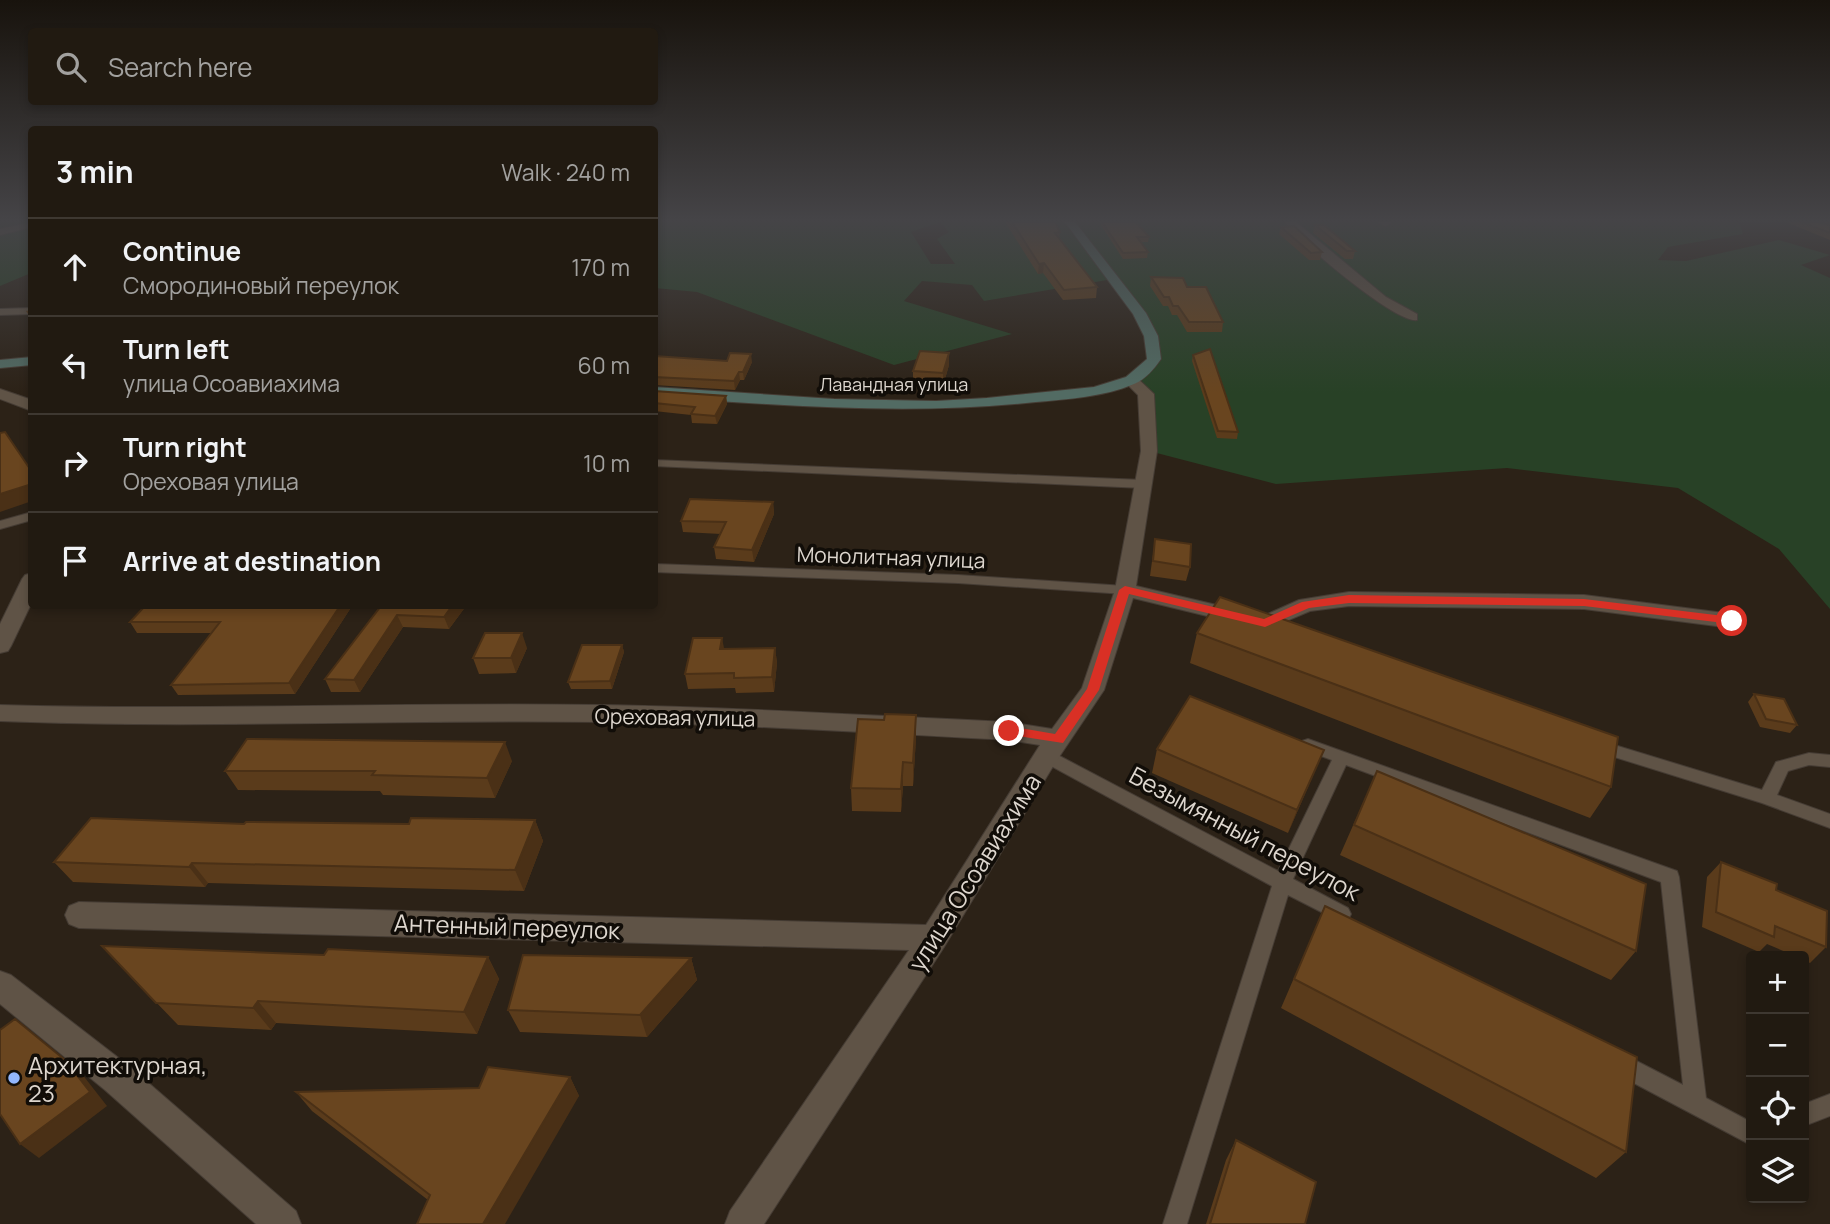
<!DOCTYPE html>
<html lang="en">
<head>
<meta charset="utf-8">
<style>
  :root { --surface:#211a11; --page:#29231a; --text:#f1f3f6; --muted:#a2a19f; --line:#3e3831 }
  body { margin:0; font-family:Manrope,sans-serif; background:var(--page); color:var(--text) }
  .controls { position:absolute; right:21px; bottom:21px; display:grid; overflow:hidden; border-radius:7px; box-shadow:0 4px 10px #0003 }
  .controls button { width:63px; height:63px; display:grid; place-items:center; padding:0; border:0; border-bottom:2px solid var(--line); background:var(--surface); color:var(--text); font:35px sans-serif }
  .stop { position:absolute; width:21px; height:21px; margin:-16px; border:5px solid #d93025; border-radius:50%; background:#fff }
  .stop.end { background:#d93025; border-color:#fff; box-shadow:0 2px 7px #0008 }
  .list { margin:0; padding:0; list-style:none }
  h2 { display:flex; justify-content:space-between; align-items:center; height:91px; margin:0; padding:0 28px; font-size:30px }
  h2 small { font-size:23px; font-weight:400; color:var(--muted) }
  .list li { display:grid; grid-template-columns:46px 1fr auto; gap:21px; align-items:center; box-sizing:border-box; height:98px; padding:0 28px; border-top:2px solid var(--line) }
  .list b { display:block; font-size:26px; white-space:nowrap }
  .list p { margin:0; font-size:23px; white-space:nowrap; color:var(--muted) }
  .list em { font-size:23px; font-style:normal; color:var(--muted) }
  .icon { flex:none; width:38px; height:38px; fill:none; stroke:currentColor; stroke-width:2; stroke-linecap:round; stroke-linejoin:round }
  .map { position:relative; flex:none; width:1830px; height:1224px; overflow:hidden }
  .search { position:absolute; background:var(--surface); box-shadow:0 4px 10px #0003; left:28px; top:28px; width:630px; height:77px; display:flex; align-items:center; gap:18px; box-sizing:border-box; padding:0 24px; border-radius:7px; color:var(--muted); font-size:26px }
  .panel { position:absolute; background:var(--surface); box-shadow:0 4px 10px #0003; left:28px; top:126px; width:630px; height:483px; border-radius:7px }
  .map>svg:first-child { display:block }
  .green { fill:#284126 }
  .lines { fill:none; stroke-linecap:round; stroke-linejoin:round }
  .lane-casing { stroke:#453c34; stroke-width:2 }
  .street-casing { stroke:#453c34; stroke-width:2 }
  .secondary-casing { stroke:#453c34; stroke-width:2 }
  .lane { fill:#5f5346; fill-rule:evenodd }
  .street { fill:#5f5346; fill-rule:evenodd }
  .secondary { fill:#526b63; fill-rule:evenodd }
  .wall { fill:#5a3b1b }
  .shaded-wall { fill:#4a3016 }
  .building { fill:#69451f; stroke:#4a3016; stroke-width:2 }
  .route { fill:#d93025 }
  .poi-dot { fill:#93b7fd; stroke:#110d08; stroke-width:2.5 }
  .labels { text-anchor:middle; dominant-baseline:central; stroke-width:7; stroke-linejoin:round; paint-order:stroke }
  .far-street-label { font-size:18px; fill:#ddd6ce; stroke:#110d08 }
  .street-label { font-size:21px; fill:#ddd6ce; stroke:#110d08 }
  .near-street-label { font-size:24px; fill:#ddd6ce; stroke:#110d08 }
  .near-poi-label { font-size:24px; fill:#ddd6ce; stroke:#110d08; text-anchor:start }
</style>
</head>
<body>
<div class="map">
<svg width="1830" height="1224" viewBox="0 0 1830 1224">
  <rect width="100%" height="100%" fill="#2c2217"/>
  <path class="green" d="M0 222H31V273L0 286Z
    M654 222H940L911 232 931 264H955L937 239 949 232 940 222H1739L1743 234 1668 247 1658 260 1686 261 1779 240 1830 255 1801 265 1830 278V609L1779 549 1678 488 1507 468 1276 484 1149 451 1146 395 1131 380 1145 370 1151 336 1113 279 984 301 972 285 922 281 904 301 1012 334 894 365 697 292 655 288Z"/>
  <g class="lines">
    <defs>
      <path id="lane" d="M32 308V314L0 315V309Z
        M654 460 1143 480 1149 484 1143 488 654 466Z
        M32 512V520L0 529V521Z
        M654 564 958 575 1125 586 1132 590 1125 594 958 583 654 572Z
        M1308 739 1677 871 1679 877 1706 1098 1751 1122V1145L1613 1072 1610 1064 1613 1056 1621 1053 1683 1085 1661 882 1346 765 1293 879 1348 908 1351 914 1348 920 1341 922 1288 895 1187 1224H1163L1272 886 1040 760 1038 756 1040 752 1046 750 1052 752 1278 871 1332 760 1302 749 1300 745 1302 741Z
        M1598 740 1762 790 1776 762 1809 753 1830 755V767L1809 765 1788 771 1777 795 1830 814V828L1762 803 1592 750 1590 746 1592 742Z
        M1830 1094V1116L1804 1126V1104Z"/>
      <path id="street" d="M32 222V227L0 235V229Z
        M1285 222H1296L1386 297 1417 314V320C1396 324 1297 240 1285 222Z
        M1378 222H1390L1391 223 1385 226Z
        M1131 375 1136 377 1154 394 1157 451 1136 586 1263 616 1299 600 1349 592 1584 595 1732 614 1740 616 1743 621 1740 626 1732 628 1584 609 1349 606 1310 611 1265 630 1133 598 1104 690 1055 763 944 947 764 1224H725L730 1211 909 950 79 928 69 924 65 915 69 906 79 902 926 925 1040 745 1009 740C873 733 738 724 602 722 402 719 201 729 0 721V705C201 711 402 702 602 705 738 707 873 716 1009 722L1052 729 1082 688 1115 590 1141 451 1138 395 1123 380Z
        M0 389 32 400V411L0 399Z
        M32 573V602L11 646 8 651 0 653V624L22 579 25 575Z
        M0 971 11 975 129 1066 296 1211 301 1224H256L105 1090 0 1004Z"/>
      <path id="secondary" d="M1065 222H1075L1146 313 1158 336 1161 359C1154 369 1146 379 1134 384 1103 397 1069 399 1036 402 908 416 782 405 654 397V387L834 399 936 401 987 398 1094 387 1126 377 1147 359 1144 336 1133 314Z
        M32 357V365L0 368V360Z"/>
    </defs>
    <use href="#lane" class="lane-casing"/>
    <use href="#street" class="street-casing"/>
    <use href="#secondary" class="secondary-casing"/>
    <use href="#lane" class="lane"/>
    <use href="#street" class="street"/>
    <use href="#secondary" class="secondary"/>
  </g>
  <path class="wall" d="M1005 222H1055L1060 232 1059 238 1097 287 1096 298 1063 300 1043 273 1038 274Z
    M1099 222H1136L1149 237 1148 242H1141L1148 252 1147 258 1123 259Z
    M1786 222H1830V224L1820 222 1830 225V240Z
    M1315 225 1355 251 1353 259H1345L1313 233Z
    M1281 227 1322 252 1320 260H1309L1279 234Z
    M1151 277 1187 287 1223 322 1222 332H1187L1177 315H1172L1168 306H1163L1150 286Z
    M32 304V317H30L26 311 30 310Z
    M1193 355 1238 432 1237 439 1217 438 1192 361Z
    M654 356 727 361 752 362 744 380H740L735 390 654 385Z
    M949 365 943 386 913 384V371Z
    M654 391 726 396 727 404 717 424 692 423 691 415 654 411Z
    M773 502 774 514 754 562 716 559 714 547 721 534 683 532 681 521Z
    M1155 539 1190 567 1186 581 1150 576Z
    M352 606 295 694 178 695 171 685 212 633H137L130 622Z
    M381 606H466L449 629 403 627 360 692H331L325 679Z
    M1197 633 1611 787 1590 818 1190 663Z
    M622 645 624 652 612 689H571L568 682Z
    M527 648 516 673 479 674 473 658Z
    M775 648 777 663 774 692 736 693 735 688 688 689 685 674 724 649Z
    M1754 694 1797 725 1790 733 1760 727 1748 702Z
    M916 738 913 786H903L901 812 852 811 851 788Z
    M1157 749 1314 773 1288 833 1152 773Z
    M512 761 495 798 383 795 380 791 238 790 225 771Z
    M1377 771 1636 951 1611 980 1340 855Z
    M535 820 543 841 524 891 208 883 205 887 73 882 54 862 244 824H409Z
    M1721 862 1776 890 1826 947 1810 963 1804 960V956H1795L1767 944 1759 952 1702 927 1707 877Z
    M1325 906 1626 1152 1596 1178 1281 1008Z
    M102 946 324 955 488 957 499 979 477 1034 276 1023 271 1030 178 1025Z
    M691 958 697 980 647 1037 520 1032 508 1010Z
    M570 1077 579 1096 428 1200 312 1111 296 1092 479 1088Z
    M1236 1140 1305 1224H1206L1226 1160Z"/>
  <path class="shaded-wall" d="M1044 263 1043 273 1038 274 1039 264Z
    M949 353V365L943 386V373Z
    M751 354 752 362 744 380 743 372Z
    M739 372 740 380 735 390 734 381Z
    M726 396 727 404 717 424 715 416Z
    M32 484V501L0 512V494Z
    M773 502 774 514 754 562 752 550Z
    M340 606H352L295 694 289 683Z
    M452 606H466L449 629 444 617Z
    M397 615 403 627 360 692 354 680Z
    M522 633 527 648 516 673 511 658Z
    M722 638 725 653 720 649Z
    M622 645 624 652 612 689 610 681Z
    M775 648 777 663 774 692 772 677Z
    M916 715V738L913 786V763Z
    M505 742 512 761 495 798 487 778Z
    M1324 750 1314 773 1288 833 1297 810Z
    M903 762V786L901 812V789Z
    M535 820 543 841 524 891 515 870Z
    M192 863 208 883 205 887 189 867Z
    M488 957 499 979 477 1034 464 1012Z
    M691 958 697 980 647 1037 640 1015Z
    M258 1001 276 1023 271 1030 253 1008Z
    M65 1060 82 1074 107 1106 39 1158 20 1144Z
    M570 1077 579 1096 505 1224H483Z"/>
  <path class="building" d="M1012 222H1055L1060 232 1055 233 1097 287 1064 290 1044 263 1039 264Z
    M1102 222H1136L1149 237H1137L1148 252 1123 253Z
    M1802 222H1819L1830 225V233Z
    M1315 225H1324L1355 251H1347Z
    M1294 226 1322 252 1311 253 1281 227Z
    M1151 277 1183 278 1187 287H1206L1223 322H1189L1178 306H1173L1169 297H1164Z
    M1210 349 1238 432 1218 431 1193 355Z
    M920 351 949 353 943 373 913 371Z
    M730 353 751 354 743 372H739L734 381 654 377 655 356 727 361Z
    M654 391 726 396 715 416 691 414 695 407 654 403Z
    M5 432 32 472V484L0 494V433Z
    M690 499 773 502 752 550 714 547 726 522 681 521Z
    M1155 539 1191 544 1190 567 1153 561Z
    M1220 597 1618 737 1611 787 1197 633Z
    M145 606H340L289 683 171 685 220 622H130Z
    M381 606H452L444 617 397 615 354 680 325 679Z
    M485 633H522L511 658H473Z
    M693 638H722L720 649 775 648 772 677 734 678V673L685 674Z
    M582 645H622L610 681 568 682Z
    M1754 694 1784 699 1797 725 1766 719Z
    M1190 696 1324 750 1297 810 1157 749Z
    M885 714 916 715 913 763 903 762 901 789 851 788 858 719 884 720Z
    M247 739 505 742 487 778 372 775 375 771H225Z
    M1377 771 1646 884 1636 951 1354 825Z
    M91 818 244 824 246 822 409 824 411 818 535 820 515 870 192 863 189 867 54 862Z
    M1721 862 1777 884 1776 890 1827 911 1826 947 1775 926 1774 937 1716 912Z
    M1325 906 1637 1057 1626 1152 1294 979Z
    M102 946 324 955 328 949 488 957 464 1012 258 1001 253 1008 156 1003Z
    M523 955 691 958 640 1015 508 1010Z
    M15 1019 65 1060 90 1092 20 1144 0 1114V1030Z
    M488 1067 570 1077 483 1224H417L430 1195 296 1092 479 1088Z
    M1236 1140 1316 1182 1305 1224H1210Z"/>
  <linearGradient id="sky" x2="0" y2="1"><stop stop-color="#18130d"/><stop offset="0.56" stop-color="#454447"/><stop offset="1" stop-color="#454447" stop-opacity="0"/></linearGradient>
  <rect width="1830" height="393" fill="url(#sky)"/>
  <path class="route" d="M1125 586 1264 619 1302 602 1349 595 1584 599 1732 617 1738 621 1732 624 1584 606 1349 603 1309 608 1265 627 1129 594 1099 690 1063 743 1005 734 1003 731 1009 726 1055 734 1087 689 1119 590Z"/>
  <circle class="poi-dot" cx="14" cy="1078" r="7"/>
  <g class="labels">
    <g class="far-street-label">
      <text x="894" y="384">Лавандная улица</text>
    </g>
    <g class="street-label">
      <text transform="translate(891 557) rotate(2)">Монолитная улица</text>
      <text transform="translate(675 717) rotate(1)">Ореховая улица</text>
    </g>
    <g class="near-street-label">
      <text transform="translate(1245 833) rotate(28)">Безымянный переулок</text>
      <text transform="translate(974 872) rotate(-58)">улица Осоавиахима</text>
      <text transform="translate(507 926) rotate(2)">Антенный переулок</text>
    </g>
    <g class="near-poi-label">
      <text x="28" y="1064">Архитектурная,<tspan x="28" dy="28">23</tspan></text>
    </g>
  </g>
</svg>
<div class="controls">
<button>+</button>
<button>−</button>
<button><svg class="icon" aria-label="locate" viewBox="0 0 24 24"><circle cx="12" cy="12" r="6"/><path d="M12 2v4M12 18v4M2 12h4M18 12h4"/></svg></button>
<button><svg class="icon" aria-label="layers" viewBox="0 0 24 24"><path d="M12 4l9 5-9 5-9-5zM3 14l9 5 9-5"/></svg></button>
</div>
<div class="stop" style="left:1732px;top:621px"></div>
<div class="stop end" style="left:1009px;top:731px"></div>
<div class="search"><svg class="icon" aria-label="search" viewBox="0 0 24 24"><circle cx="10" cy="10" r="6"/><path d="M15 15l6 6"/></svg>Search here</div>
<section class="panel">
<h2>3 min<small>Walk · 240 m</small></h2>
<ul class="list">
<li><svg class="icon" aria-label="ahead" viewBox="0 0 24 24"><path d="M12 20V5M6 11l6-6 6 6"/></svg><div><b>Continue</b><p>Смородиновый переулок</p></div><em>170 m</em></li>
<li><svg class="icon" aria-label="left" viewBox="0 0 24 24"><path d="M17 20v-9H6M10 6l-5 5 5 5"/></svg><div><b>Turn left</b><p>улица Осоавиахима</p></div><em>60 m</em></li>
<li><svg class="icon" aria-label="right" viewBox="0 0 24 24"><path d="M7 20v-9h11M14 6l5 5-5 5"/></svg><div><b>Turn right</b><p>Ореховая улица</p></div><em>10 m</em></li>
<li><svg class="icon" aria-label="arrive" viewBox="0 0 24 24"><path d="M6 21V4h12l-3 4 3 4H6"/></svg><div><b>Arrive at destination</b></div></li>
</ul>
</section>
</div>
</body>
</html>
